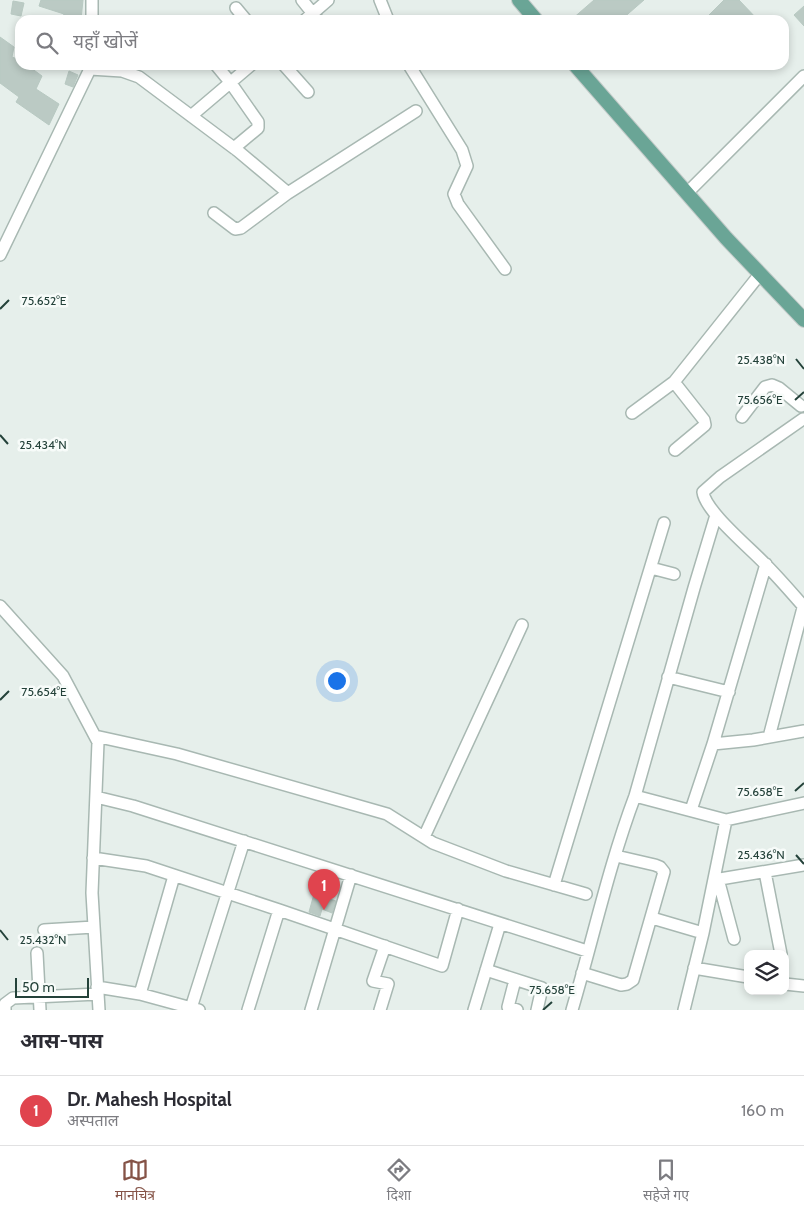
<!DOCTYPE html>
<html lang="hi">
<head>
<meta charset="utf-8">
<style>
  :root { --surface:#fff; --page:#f2f2f3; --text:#2b2b33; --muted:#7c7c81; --line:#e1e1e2; --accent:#855347 }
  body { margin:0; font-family:Cabin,"Noto Sans Devanagari",sans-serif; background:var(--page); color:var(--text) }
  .controls { position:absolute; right:15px; bottom:15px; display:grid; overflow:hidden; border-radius:10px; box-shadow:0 2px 8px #0003 }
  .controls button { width:45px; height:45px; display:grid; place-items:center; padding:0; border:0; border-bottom:1px solid var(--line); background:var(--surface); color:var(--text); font:25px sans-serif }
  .scale { position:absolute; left:15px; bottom:12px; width:74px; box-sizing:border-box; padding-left:5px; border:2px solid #24423a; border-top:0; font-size:14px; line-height:18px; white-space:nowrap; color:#24423a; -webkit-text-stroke:4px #f7fbf9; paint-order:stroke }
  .you { position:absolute; left:336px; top:680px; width:18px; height:18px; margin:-12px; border:4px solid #fff; border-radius:50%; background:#1a73e8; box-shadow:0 0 0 8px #1a73e833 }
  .badge { display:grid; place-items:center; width:32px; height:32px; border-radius:50%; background:var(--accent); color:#fff; font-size:16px; font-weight:700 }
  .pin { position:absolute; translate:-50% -41px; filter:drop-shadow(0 1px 2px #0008) }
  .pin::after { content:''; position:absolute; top:26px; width:18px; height:15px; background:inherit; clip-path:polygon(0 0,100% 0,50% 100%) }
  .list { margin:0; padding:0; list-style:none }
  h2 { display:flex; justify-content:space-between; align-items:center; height:65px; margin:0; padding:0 20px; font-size:21px }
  h2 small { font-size:16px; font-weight:400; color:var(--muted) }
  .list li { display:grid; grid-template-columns:32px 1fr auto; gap:15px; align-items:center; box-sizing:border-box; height:70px; padding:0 20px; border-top:1px solid var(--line) }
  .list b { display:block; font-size:19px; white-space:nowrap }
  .list p { margin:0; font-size:16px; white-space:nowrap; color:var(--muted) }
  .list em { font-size:16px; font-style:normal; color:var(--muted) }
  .icon { flex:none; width:28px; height:28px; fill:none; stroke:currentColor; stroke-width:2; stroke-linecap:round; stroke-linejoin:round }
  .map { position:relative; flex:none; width:804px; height:1010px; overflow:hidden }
  .search { position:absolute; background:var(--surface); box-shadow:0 2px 8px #0003; left:15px; right:15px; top:15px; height:55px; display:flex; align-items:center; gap:12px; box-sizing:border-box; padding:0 18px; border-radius:15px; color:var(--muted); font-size:19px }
  .sheet { height:135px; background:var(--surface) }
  nav { display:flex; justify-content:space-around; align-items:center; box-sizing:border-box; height:70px; border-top:1px solid var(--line); background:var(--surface); font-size:14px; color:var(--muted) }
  nav a { display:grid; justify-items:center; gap:2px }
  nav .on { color:var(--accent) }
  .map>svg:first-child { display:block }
  .building { fill:#bbcac4; stroke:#b8c9c2 }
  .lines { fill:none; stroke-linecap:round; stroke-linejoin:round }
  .minor-casing { stroke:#a8b8b2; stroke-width:14 }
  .major-casing { stroke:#c2cac8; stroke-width:16 }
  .minor { stroke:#fff; stroke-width:11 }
  .major { stroke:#6aa596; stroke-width:14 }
  .ticks { fill:none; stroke:#24423a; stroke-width:2 }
  .ticks-label { font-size:12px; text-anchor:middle; fill:#24423a; stroke:#f7fbf9; stroke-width:5; stroke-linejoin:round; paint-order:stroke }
</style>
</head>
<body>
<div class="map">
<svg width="804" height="1010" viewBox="0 0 804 1010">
  <rect width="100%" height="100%" fill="#e6efeb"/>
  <path class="building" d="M41 0H83L81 20 63 17 64 14 39 6Z
    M594 0H644L621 20H571Z
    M724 0H739L758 20H704Z
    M13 1 24 3 21 16 11 14Z
    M804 6V26L794 15Z
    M0 37 14 47 12 57 20 60V65H27L42 76 36 89 59 104 49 125 16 102 19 97 0 83Z
    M69 71 78 75 73 87 65 84Z
    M314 894 336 901 332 913 322 909 320 916 309 912Z"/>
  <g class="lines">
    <defs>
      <path id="minor" d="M302 0 318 20
        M380 0 388 20
        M236 8 246 20
        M92 20V0
        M305 20 328 0
        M216 65 230 82 258 122V128L234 148
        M284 65 308 92
        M409 65 462 150 467 166 454 194 458 204 505 269
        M90 69 122 71 139 77 238 151 288 193 416 111
        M191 116 251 65
        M687 193 804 76
        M214 213 235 229 241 228 288 193
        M0 255 90 69 91 65
        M674 382 704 420 705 425 675 450
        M632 413 674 382 760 274
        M742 417 765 387 772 385 779 388 801 406
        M803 419 720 477 703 492C705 511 750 548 764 563 778 577 791 592 804 607
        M651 568 674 574
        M0 606 63 676 98 742 92 893 99 1010
        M668 677 729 692
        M95 736 177 754 387 814 433 843 506 871 586 894
        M769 737 804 604
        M713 744 753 740 804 731
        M635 796 726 820 804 803
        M96 797 133 806 587 951
        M691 810 713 744 766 564
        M424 837 522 625
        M93 858 146 866 279 910 442 966 458 909
        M765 872 781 954
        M718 879 734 939
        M714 880 804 865
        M554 885 664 523
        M652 918 703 933
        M44 930 94 927
        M37 953 40 1010
        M694 968 748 977
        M486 970 542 988 537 1010
        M582 973 621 985 627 984 633 980 664 872 660 867 655 865 616 856
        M515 980 508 1007 517 1010
        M785 984 804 986
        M97 987 140 994 199 1010
        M140 994 174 876
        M191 1008 244 841
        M5 1010V1004L13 998 98 994
        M248 1010 279 910
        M311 1010 351 875
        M380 1010 388 984 373 981 385 946
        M474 1010 500 924
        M572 1010C593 939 609 865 635 796L694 588 716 515
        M684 1010 703 933 726 820"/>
      <path id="major" d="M519 0 536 20
        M575 65 726 238 804 320"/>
    </defs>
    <use href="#minor" class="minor-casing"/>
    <use href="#major" class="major-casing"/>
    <use href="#minor" class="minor"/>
    <use href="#major" class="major"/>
  </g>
  <path class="ticks" d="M0 309 9 300M796 359 804 369M795 400 804 392M0 435 8 444M0 700 9 691M795 791 804 783M796 855 804 864M0 930 8 940M543 1010 552 1002"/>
  <g class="ticks-label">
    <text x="44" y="305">75.652°E</text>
    <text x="761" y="364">25.438°N</text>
    <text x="760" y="404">75.656°E</text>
    <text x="43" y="449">25.434°N</text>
    <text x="44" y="696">75.654°E</text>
    <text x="760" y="796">75.658°E</text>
    <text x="761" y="859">25.436°N</text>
    <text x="43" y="944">25.432°N</text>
    <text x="552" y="994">75.658°E</text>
  </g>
</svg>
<div class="controls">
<button><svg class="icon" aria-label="layers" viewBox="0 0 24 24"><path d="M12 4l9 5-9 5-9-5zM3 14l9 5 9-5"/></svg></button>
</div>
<div class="scale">50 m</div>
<div class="you"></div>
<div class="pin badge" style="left:324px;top:910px;background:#e0444e">1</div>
<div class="search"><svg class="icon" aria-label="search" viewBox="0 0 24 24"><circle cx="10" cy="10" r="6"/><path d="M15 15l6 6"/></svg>यहाँ खोजें</div>
</div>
<section class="sheet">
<h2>आस-पास<small></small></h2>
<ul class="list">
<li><span class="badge" style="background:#e0444e">1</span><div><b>Dr. Mahesh Hospital</b><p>अस्पताल</p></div><em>160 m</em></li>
</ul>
</section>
<nav>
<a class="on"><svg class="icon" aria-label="map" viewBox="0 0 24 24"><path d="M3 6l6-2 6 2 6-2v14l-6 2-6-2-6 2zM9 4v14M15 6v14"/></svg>मानचित्र</a>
<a><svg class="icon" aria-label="directions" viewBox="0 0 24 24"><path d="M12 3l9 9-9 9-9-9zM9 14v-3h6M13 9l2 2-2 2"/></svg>दिशा</a>
<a><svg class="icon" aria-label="saved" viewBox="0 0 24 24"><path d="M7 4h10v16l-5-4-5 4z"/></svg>सहेजे गए</a>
</nav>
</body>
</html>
